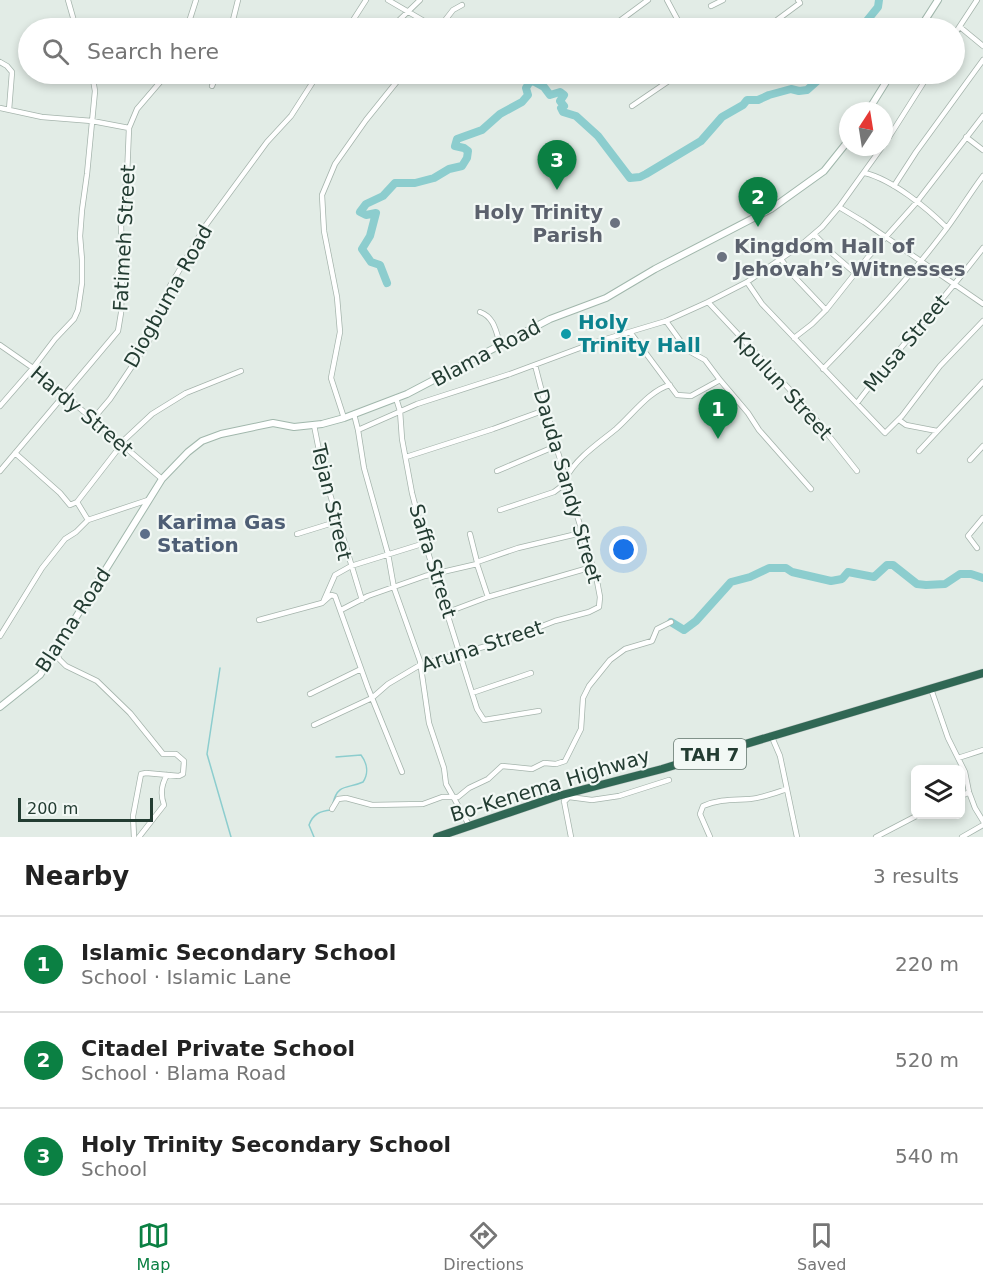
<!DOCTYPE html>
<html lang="en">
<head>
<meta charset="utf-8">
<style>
  :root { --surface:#fff; --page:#f2f2f2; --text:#222; --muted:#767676; --line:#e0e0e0; --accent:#0b8043 }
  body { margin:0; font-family:"DejaVu Sans",sans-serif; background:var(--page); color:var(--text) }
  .controls { position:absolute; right:18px; bottom:18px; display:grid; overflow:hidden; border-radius:9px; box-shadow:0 3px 9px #0003 }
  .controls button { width:54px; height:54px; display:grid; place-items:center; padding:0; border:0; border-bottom:2px solid var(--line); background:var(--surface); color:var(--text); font:30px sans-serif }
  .compass { position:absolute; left:839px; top:102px; width:54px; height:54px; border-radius:50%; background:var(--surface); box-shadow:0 3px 9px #0003; rotate:12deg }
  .scale { position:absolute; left:18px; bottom:15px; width:135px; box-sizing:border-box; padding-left:6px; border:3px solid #233c32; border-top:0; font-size:16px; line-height:21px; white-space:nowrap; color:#233c32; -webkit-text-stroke:4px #f2f8f5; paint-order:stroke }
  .you { position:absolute; left:624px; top:550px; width:21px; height:21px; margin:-15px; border:4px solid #fff; border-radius:50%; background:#1a73e8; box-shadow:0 0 0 9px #1a73e833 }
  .badge { display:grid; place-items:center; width:39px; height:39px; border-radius:50%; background:var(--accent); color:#fff; font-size:20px; font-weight:700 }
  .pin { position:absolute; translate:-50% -50px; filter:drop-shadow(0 2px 3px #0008) }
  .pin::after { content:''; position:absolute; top:32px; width:21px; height:18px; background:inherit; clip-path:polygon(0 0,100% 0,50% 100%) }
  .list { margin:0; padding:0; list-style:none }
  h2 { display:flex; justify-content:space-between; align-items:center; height:78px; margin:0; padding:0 24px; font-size:26px }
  h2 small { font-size:20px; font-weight:400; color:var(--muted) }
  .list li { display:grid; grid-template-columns:39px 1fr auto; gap:18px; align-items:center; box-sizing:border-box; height:96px; padding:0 24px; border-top:2px solid var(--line) }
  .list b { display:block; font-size:22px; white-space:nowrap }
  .list p { margin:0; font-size:20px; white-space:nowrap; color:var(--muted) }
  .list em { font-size:20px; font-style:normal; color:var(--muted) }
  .icon { flex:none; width:33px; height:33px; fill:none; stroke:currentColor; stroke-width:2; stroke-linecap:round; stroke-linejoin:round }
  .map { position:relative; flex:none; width:983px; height:837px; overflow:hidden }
  .search { position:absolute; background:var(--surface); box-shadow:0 3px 9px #0003; left:18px; right:18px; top:18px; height:66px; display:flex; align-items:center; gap:15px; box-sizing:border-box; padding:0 21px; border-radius:33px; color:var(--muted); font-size:22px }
  .sheet { height:366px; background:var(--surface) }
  nav { display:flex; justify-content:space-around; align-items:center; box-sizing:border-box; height:84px; border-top:2px solid var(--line); background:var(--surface); font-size:16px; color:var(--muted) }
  nav a { display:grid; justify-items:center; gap:3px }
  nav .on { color:var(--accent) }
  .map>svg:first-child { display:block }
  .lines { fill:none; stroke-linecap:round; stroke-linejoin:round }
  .stream { stroke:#8ccdce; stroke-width:1.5 }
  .river { stroke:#8ccdce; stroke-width:8 }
  .street-casing { stroke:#a5b4ac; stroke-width:6 }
  .secondary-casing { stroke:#a1b7ac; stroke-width:8 }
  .highway-casing { stroke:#c1c8c6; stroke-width:9 }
  .street { stroke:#fff; stroke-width:4.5 }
  .secondary { stroke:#fff; stroke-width:6 }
  .highway { stroke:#306754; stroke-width:8 }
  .worship-dot { fill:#6b7280; stroke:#f2f8f5; stroke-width:2 }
  .culture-dot { fill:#0f9aa8; stroke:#f2f8f5; stroke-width:2 }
  .service-dot { fill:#5c6f8a; stroke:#f2f8f5; stroke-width:2 }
  .labels { text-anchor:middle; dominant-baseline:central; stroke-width:4.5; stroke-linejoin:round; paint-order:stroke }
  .shield { fill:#f2f8f5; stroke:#61746c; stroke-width:1.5 }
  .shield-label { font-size:18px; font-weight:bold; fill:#233c32 }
  .worship-label { font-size:20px; font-weight:bold; fill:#5b616d; stroke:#f2f8f5; text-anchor:end }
  .street-label { font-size:20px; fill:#233c32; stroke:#f2f8f5 }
  .culture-label { font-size:20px; font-weight:bold; fill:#0d838f; stroke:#f2f8f5; text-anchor:start }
  .service-label { font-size:20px; font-weight:bold; fill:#4e5e75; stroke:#f2f8f5; text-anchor:start }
</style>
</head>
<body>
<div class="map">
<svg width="983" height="837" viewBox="0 0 983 837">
  <rect width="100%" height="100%" fill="#e2ece6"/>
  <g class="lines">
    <path class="stream" d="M220 668 207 754 231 837
      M333 803C338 783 348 789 363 782 369 773 367 763 361 755L336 757
      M314 837 309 825C313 814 320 811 331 810"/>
    <path class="river" d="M861 28 878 7 879 0
      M387 283 380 265 371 262 362 249 370 236 376 213 366 215 360 212 366 204 383 196 395 183H415L434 178 449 169 462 166 467 158 468 151 464 148 455 146 457 139 482 130 500 114 522 102 528 95 526 88 529 83 533 81 544 87 550 95 560 92 564 95 560 101 564 106 561 108 563 112 576 116 598 136 630 178 640 177 646 174 701 141 722 117 743 105 747 100H758L769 95 791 89 799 91 807 90 825 74
      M671 622 684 630 696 621 731 582 750 577 769 568H786L792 572 831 581 842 579 848 572 874 577 887 565H893L917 584 926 585 945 584 960 574H971L983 578"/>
    <defs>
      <path id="street" d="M68 0 76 28
        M388 0 436 28
        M667 0 682 28
        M711 6 723 0
        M777 20 800 3 798 0
        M960 27 983 46
        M187 28 196 0
        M231 28 238 0
        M348 28 366 0
        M391 28 420 0
        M439 28 453 10 462 5
        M610 28 648 0
        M954 35 977 0
        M0 62 7 66 12 72 9 110
        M212 86 217 74
        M632 106 679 74
        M0 108 42 117 92 121 129 128
        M966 137 983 150
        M884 145 929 74
        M882 147 839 207 864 222 983 304
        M865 173C893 180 927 208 947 228
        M894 186 916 152 983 60
        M814 234 833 254 855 273
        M781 259 790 272 826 310
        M747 282 762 304 885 433 902 416 940 366 983 321
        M708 302 806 407 857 471
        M480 312C494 317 496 331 500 344
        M666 321 687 350 705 360 720 380 748 413 759 430 811 489
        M630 332 677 395 691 396 720 380
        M794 338 812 324 826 310 868 257 916 203 983 116
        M0 345 33 368 162 479
        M823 369C864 327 904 284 940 237 956 217 968 196 983 176
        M396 398 400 411 402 439 412 493 425 543 477 709 484 720 539 711
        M857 403C897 349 943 301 983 248
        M0 406 33 368 55 339 74 319 78 310 82 283V260L80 236 82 210 87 174 95 91 92 74
        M354 414 358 430 364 468 388 554 394 588 420 661 429 723 444 768 446 784 469 825
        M344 418 331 378 340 332 337 297 324 231 322 195 335 164 366 120 403 74
        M93 419 110 399 149 341 170 286 206 225 267 142 291 116 318 74
        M899 420 906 425 937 431
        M314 425 323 471 362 600
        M358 430 417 404 510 374 596 342 666 321 708 302 747 282 801 245 822 227 839 207
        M121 443 152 414 186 393 241 371
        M919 451 983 382
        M15 453 60 493 70 505 77 502 88 520 148 500
        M406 457 493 429 545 410
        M970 460 983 446
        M0 471 118 331 121 313 122 281 121 219 127 176 129 128 137 109 167 74
        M497 471 556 446
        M566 478C576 458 599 443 616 429 632 415 650 390 670 385
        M77 502 122 444
        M500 510 554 492 566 483
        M297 534 339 521
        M470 534 477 562
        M977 548 968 536 983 518
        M477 564 488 597
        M324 600 335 575 351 566 425 543
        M341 610 368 596 425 576 477 564V562L518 548 581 533
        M448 612 488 597 592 567
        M259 620 322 603 331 595 335 596 368 688 402 772
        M0 636 42 568 65 539 76 532 88 520
        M56 649 59 659 66 666 97 681 130 713 163 754H176L184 761 183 774 179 776 146 773 141 774 133 816 134 837
        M931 689 948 738 965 772 969 792 975 808 983 821
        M472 693 531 673
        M310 694 361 669
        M314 725 372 698 388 684 420 665 504 641 555 621 589 612 599 607 600 597 597 581 556 446 535 365
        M771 735 780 756 797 837
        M958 758 983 750
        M960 797 969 792
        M564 801 571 837
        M564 802 569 797 592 800 619 796 669 780
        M332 809 338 799 346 798 372 805 423 804 442 797H458L469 788 488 779 502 766 532 769 544 763 556 764 565 761 581 729 583 698 589 686 610 660 625 649 652 641 657 629 671 622
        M139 837 164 805C160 794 161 785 167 775
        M710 837 700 814 703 806C719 799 733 800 750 799 762 798 775 793 787 789
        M876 837 920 814
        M962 837 983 825"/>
      <path id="secondary" d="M920 28 938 0
        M868 111 891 74
        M0 707 40 675 162 479 188 452 202 441 221 434 273 423 294 427 322 424 344 418 407 394 550 319 606 298 655 269 771 209 824 171 848 141"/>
      <path id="highway" d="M437 837 558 796 662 769 983 673"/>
    </defs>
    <use href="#street" class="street-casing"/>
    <use href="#secondary" class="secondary-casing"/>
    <use href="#highway" class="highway-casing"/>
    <use href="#street" class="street"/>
    <use href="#secondary" class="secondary"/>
    <use href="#highway" class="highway"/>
  </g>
  <g class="worship-dot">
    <circle cx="615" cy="223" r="6"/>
    <circle cx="722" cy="257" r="6"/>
  </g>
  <circle class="culture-dot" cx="566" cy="334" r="6"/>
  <circle class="service-dot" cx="145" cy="534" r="6"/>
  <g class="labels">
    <rect class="shield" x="674" y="739" width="72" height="30" rx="4.5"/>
    <g class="shield-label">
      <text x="710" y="754">TAH 7</text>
    </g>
    <g class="worship-label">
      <text x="603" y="212">Holy Trinity<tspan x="603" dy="23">Parish</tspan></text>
      <text x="734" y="246" text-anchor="start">Kingdom Hall of<tspan x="734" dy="23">Jehovah’s Witnesses</tspan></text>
    </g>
    <g class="street-label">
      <text transform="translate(124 238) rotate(-87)">Fatimeh Street</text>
      <text transform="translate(168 296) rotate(-61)">Diogbuma Road</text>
      <text transform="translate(906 343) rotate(-50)">Musa Street</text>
      <text transform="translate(486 353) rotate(-28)">Blama Road</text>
      <text transform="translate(783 386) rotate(48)">Kpulun Street</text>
      <text transform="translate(82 411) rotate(40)">Hardy Street</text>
      <text transform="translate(568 486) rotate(74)">Dauda Sandy Street</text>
      <text transform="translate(332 502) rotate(77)">Tejan Street</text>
      <text transform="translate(433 561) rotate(73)">Saffa Street</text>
      <text transform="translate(73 620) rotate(-57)">Blama Road</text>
      <text transform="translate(482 646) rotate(-18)">Aruna Street</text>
      <text transform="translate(550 785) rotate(-17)">Bo-Kenema Highway</text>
    </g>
    <g class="culture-label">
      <text x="578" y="322">Holy<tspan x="578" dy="23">Trinity Hall</tspan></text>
    </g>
    <g class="service-label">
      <text x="157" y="522">Karima Gas<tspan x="157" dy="23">Station</tspan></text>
    </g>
  </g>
</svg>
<div class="controls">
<button><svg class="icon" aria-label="layers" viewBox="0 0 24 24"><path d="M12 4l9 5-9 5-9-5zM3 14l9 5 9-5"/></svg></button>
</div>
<svg class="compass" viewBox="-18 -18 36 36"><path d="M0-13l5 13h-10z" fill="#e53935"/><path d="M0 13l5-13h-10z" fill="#767676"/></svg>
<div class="scale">200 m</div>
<div class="you"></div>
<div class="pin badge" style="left:718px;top:439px">1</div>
<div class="pin badge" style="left:758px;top:227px">2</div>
<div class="pin badge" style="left:557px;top:190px">3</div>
<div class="search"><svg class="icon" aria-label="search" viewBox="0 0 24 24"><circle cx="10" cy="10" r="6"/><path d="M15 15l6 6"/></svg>Search here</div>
</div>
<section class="sheet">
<h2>Nearby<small>3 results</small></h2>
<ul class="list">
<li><span class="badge">1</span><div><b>Islamic Secondary School</b><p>School · Islamic Lane</p></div><em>220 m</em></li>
<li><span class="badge">2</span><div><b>Citadel Private School</b><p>School · Blama Road</p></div><em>520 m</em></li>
<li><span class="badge">3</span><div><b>Holy Trinity Secondary School</b><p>School</p></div><em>540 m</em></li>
</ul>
</section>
<nav>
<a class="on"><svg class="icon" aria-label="map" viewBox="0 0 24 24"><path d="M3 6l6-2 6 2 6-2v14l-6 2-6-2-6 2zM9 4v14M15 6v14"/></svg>Map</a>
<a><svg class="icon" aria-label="directions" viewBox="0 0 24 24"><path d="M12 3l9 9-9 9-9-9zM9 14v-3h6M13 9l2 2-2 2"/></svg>Directions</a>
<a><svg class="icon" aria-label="saved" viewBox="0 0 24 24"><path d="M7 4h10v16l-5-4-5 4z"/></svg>Saved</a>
</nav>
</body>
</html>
